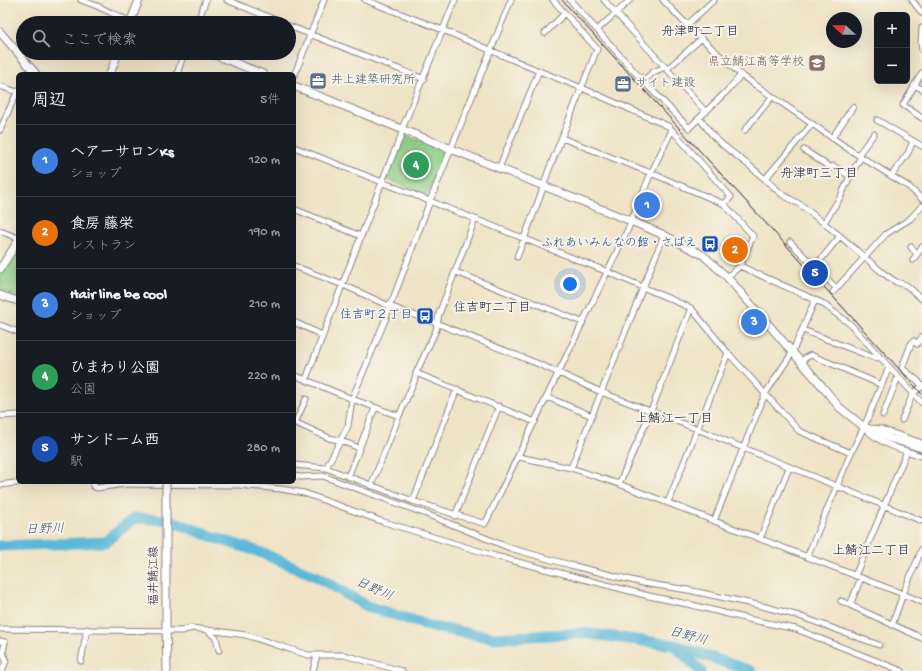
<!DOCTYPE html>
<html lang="ja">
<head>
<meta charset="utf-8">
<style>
  :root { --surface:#171b24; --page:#20242c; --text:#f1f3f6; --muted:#9ea1a6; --line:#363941; --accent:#1a73e8 }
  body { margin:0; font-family:"Gochi Hand","Klee One",sans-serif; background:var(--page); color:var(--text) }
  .controls { position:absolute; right:12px; top:12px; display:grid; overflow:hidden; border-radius:6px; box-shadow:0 4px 16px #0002 }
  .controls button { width:36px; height:36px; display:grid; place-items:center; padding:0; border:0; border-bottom:1px solid var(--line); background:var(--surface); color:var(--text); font:20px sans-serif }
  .compass { position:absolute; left:826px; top:12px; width:36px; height:36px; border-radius:50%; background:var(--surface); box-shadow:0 4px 16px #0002; rotate:292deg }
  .you { position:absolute; left:570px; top:284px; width:14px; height:14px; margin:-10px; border:3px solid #fff; border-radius:50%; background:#1a73e8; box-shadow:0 0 0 6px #1a73e833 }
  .badge { display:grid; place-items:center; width:26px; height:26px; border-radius:50%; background:var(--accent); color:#fff; font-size:13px; font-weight:700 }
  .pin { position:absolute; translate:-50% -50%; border:2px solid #fff; box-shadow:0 1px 4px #0006 }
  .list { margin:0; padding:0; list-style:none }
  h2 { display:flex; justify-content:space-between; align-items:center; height:52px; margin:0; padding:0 16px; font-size:17px }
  h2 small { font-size:13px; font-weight:400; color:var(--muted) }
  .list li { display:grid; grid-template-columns:26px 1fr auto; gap:12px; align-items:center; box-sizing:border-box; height:72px; padding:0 16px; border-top:1px solid var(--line) }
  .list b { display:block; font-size:15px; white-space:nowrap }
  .list p { margin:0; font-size:13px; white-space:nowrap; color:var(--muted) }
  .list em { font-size:13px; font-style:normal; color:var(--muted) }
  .icon { flex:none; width:22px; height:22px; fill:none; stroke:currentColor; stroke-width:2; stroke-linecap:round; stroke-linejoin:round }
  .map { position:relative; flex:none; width:922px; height:671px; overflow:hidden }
  .search { position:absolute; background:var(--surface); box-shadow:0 4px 16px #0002; left:16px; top:16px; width:280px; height:44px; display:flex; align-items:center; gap:10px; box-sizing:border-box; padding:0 14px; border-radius:22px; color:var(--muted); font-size:15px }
  .panel { position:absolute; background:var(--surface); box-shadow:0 4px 16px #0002; left:16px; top:72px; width:280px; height:412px; border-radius:6px }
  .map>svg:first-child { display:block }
  .green { fill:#8aca82; stroke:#56765e }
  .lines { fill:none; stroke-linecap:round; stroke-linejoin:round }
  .river { stroke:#5bb8d9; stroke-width:11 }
  .street-casing { stroke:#888280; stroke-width:7 }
  .secondary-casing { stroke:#888280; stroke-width:9 }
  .street { stroke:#fff; stroke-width:5 }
  .secondary { stroke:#fff; stroke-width:7 }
  .tram { stroke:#22223b; stroke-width:1 }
  .secondary-bridge-casing { stroke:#888280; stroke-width:9; stroke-linecap:butt }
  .secondary-bridge { stroke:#fff; stroke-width:7 }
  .labels { text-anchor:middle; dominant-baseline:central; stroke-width:4; stroke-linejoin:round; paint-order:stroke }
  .education-label { font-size:12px; fill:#785e54; stroke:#f7f3e8; text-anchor:end }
  .service-label { font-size:12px; fill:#4e5e75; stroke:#f7f3e8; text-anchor:start }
  .transit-label { font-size:12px; fill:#164399; stroke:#f7f3e8; text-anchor:end }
  .street-label { font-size:12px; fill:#22223b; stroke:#f7f3e8 }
  .neighbourhood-label { font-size:13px; fill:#22223b; stroke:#f7f3e8 }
  .water-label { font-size:13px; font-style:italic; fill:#365672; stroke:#f7f3e8 }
</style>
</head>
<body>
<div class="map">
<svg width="922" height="671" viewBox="0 0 922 671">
  <rect width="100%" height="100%" fill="#f7f3e8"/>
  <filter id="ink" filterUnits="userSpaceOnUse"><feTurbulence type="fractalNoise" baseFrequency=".025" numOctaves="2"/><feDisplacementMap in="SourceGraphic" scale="8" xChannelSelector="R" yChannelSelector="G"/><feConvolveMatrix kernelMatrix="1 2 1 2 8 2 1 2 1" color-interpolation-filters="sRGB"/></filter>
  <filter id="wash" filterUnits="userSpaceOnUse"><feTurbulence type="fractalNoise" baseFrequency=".012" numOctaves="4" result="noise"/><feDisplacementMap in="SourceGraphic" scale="16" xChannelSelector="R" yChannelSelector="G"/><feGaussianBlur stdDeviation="0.9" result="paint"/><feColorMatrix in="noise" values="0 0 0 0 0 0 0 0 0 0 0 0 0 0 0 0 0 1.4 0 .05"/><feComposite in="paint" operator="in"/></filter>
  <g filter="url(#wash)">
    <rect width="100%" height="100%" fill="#efe3c5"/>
    <path class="green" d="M405 135 445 151 427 195 387 179Z
      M18 244V297L0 290V271Z"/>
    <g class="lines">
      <path class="river" d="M0 546 105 542 134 518 169 520 219 539 257 551 318 577 367 606 433 627 495 638 583 633 674 645 751 671
        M677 648 701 671"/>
    </g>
  </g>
  <g filter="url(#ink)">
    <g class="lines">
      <defs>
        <path id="street" d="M81 0 97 6 131 22
          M227 0 283 23
          M570 0 643 81 689 128 728 90 741 75
          M604 0 706 112
          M663 0 687 25 741 75 850 150 909 187 922 199
          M912 0 922 13
          M197 23 206 0
          M687 25 714 0
          M289 26 424 79
          M922 28 921 43 922 50
          M597 30 630 0
          M545 33 565 13
          M667 69 701 39
          M922 73 903 105 922 118
          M177 74 184 53
          M294 76 324 0
          M643 81 653 72 665 67
          M914 85 922 89
          M0 86 17 92 18 91
          M700 119 714 137 724 146 751 167 783 195 801 205 840 236 883 273 896 282 906 285 922 299
          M877 120 913 141 908 153 891 176
          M0 130 17 92
          M672 130 731 197 724 204
          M745 130 772 97
          M562 138 651 173 724 204 753 236 740 266 822 303 850 324 922 403
          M832 138 853 107
          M913 141 922 146
          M294 147 608 272 691 308 728 353 799 431 851 453
          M804 150 831 168 833 166 850 176
          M858 155 874 134
          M499 168 539 71
          M765 179 812 124
          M294 209 361 236
          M824 223 841 196 850 176 861 157
          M0 231 18 238
          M790 242 836 288
          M911 247 917 254
          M517 257 541 194 548 172 597 49 553 0
          M913 260 922 247
          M294 266 348 287 389 306 436 323 541 365 601 392 697 429 922 521
          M815 267 840 236
          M456 272 582 322
          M727 277 740 266
          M833 292 886 234 910 219 922 206
          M294 322 322 335
          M0 325 18 332
          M803 330 872 357 880 358
          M922 337 917 344 914 341 911 344 902 368 918 381 922 386
          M801 363 805 358 811 355 882 385
          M416 373 535 422
          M294 375 352 399 399 416
          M306 379 387 169 401 136 402 129 455 0
          M547 397 592 416
          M883 415 898 377
          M0 416 18 415
          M902 420 913 393 922 387
          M294 422 329 438 339 440 359 448
          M295 423 306 399
          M865 428C879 444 902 450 922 456
          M869 428 881 429 922 443
          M519 457 571 468 619 484 903 594 892 625
          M294 465 326 468 413 501 485 524 628 229 651 173 672 130 668 126 582 88 539 71 443 30 365 0
          M326 468 348 426 352 399 386 318 389 306 393 299 430 201 511 0
          M571 468 664 235
          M294 476 301 477 323 476 426 514 510 548 570 565 643 583 688 590 762 606 799 616 879 645
          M348 477 375 408
          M95 482 93 486 97 488 125 484 238 485 281 489 304 493 381 521 495 556 649 596 692 605 748 619 796 629 902 671
          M619 484 651 411 691 308
          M0 485 22 482
          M371 486 399 416 414 382 416 373 436 330 439 314 475 219
          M413 501 457 389
          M668 502 728 353
          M455 516 499 406
          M714 521 765 394 792 353 815 300
          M760 539 789 468
          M922 549 903 594 922 602
          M807 557 851 453 864 427 889 367
          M855 576 907 451
          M841 601 922 638
          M850 605 861 578
          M0 629 181 631 192 628 246 635 308 655H344L402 671
          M207 630 216 638 219 650
          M0 641 5 642 3 652 6 661 2 671
          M81 661 87 629
          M313 671 317 655"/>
        <path id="secondary" d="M130 23 139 0
          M0 32 36 74
          M210 53 263 74
          M110 74 118 53
          M294 86 631 221 664 235 703 255 727 277 822 386 839 407 864 427 889 438 922 448
          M0 269 18 241
          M0 295 18 301
          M166 624 167 671"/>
      </defs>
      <use href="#street" class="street-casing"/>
      <use href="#secondary" class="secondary-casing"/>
      <use href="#street" class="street"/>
      <use href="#secondary" class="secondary"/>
      <path class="tram" d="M562 0 922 394"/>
      <defs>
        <path id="secondary-bridge" d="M166 624V482"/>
      </defs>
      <use href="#secondary-bridge" class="secondary-bridge-casing"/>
      <use href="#secondary-bridge" class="secondary-bridge"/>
    </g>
  </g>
  <defs>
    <symbol id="school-square" viewBox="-11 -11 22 22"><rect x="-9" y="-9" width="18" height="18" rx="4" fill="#8d6e63" stroke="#f7f3e8"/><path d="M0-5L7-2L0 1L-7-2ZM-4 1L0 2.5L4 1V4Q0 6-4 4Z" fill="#fff"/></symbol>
    <symbol id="office-square" viewBox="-11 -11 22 22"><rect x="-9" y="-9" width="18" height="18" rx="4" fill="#5c6f8a" stroke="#f7f3e8"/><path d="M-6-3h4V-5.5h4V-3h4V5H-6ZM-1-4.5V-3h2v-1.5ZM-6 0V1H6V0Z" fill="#fff"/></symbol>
    <symbol id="bus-square" viewBox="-11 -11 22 22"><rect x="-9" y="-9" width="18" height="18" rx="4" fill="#1a4fb4" stroke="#f7f3e8"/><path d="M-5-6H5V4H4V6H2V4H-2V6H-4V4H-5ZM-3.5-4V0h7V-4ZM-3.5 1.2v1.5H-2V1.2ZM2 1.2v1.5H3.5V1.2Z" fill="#fff"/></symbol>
  </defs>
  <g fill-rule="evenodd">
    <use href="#school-square" x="807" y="53" width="20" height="20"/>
    <use href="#office-square" x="308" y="71" width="20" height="20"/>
    <use href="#office-square" x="613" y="74" width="20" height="20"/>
    <use href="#bus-square" x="700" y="234" width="20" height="20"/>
    <use href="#bus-square" x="415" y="306" width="20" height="20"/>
  </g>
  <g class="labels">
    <g class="education-label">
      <text x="804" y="63">県立鯖江高等学校</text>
    </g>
    <g class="service-label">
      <text x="331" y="81">井上建築研究所</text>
      <text x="636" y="84">サイト建設</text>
    </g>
    <g class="transit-label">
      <text x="697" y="244">ふれあいみんなの館・さばえ</text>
      <text x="412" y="316">住吉町２丁目</text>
    </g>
    <g class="street-label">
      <text transform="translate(155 576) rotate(-90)">福井鯖江線</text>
    </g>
    <g class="neighbourhood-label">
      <text x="700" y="32">舟津町二丁目</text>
      <text x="819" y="174">舟津町三丁目</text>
      <text x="492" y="308">住吉町二丁目</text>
      <text x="674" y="419">上鯖江一丁目</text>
      <text x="871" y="551">上鯖江二丁目</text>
    </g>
    <g class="water-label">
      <text transform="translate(45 530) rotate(-2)">日野川</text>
      <text transform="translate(374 590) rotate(24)">日野川</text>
      <text transform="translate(688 637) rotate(15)">日野川</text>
    </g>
  </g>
</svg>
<div class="controls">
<button>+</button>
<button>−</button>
</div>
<svg class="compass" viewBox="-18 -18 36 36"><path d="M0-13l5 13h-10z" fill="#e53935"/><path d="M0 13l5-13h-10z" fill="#9ea1a6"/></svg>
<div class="you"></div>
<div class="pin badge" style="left:647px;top:205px;background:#3f7fe0">1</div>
<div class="pin badge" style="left:735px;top:250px;background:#e8710a">2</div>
<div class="pin badge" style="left:754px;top:322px;background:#3f7fe0">3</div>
<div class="pin badge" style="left:416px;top:165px;background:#2e9e5b">4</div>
<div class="pin badge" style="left:815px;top:273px;background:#1a4fb4">5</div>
<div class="search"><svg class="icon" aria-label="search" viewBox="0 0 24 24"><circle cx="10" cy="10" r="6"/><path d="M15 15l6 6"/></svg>ここで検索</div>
<section class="panel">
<h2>周辺<small>5件</small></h2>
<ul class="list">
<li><span class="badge" style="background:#3f7fe0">1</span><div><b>ヘアーサロンKs</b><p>ショップ</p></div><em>120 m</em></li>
<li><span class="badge" style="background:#e8710a">2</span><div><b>食房 藤栄</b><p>レストラン</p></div><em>190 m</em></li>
<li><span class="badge" style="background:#3f7fe0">3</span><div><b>Hair line be cool</b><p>ショップ</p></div><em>210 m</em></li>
<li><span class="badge" style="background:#2e9e5b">4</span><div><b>ひまわり公園</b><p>公園</p></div><em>220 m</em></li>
<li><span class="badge" style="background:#1a4fb4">5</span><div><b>サンドーム西</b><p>駅</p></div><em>280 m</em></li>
</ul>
</section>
</div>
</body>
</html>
